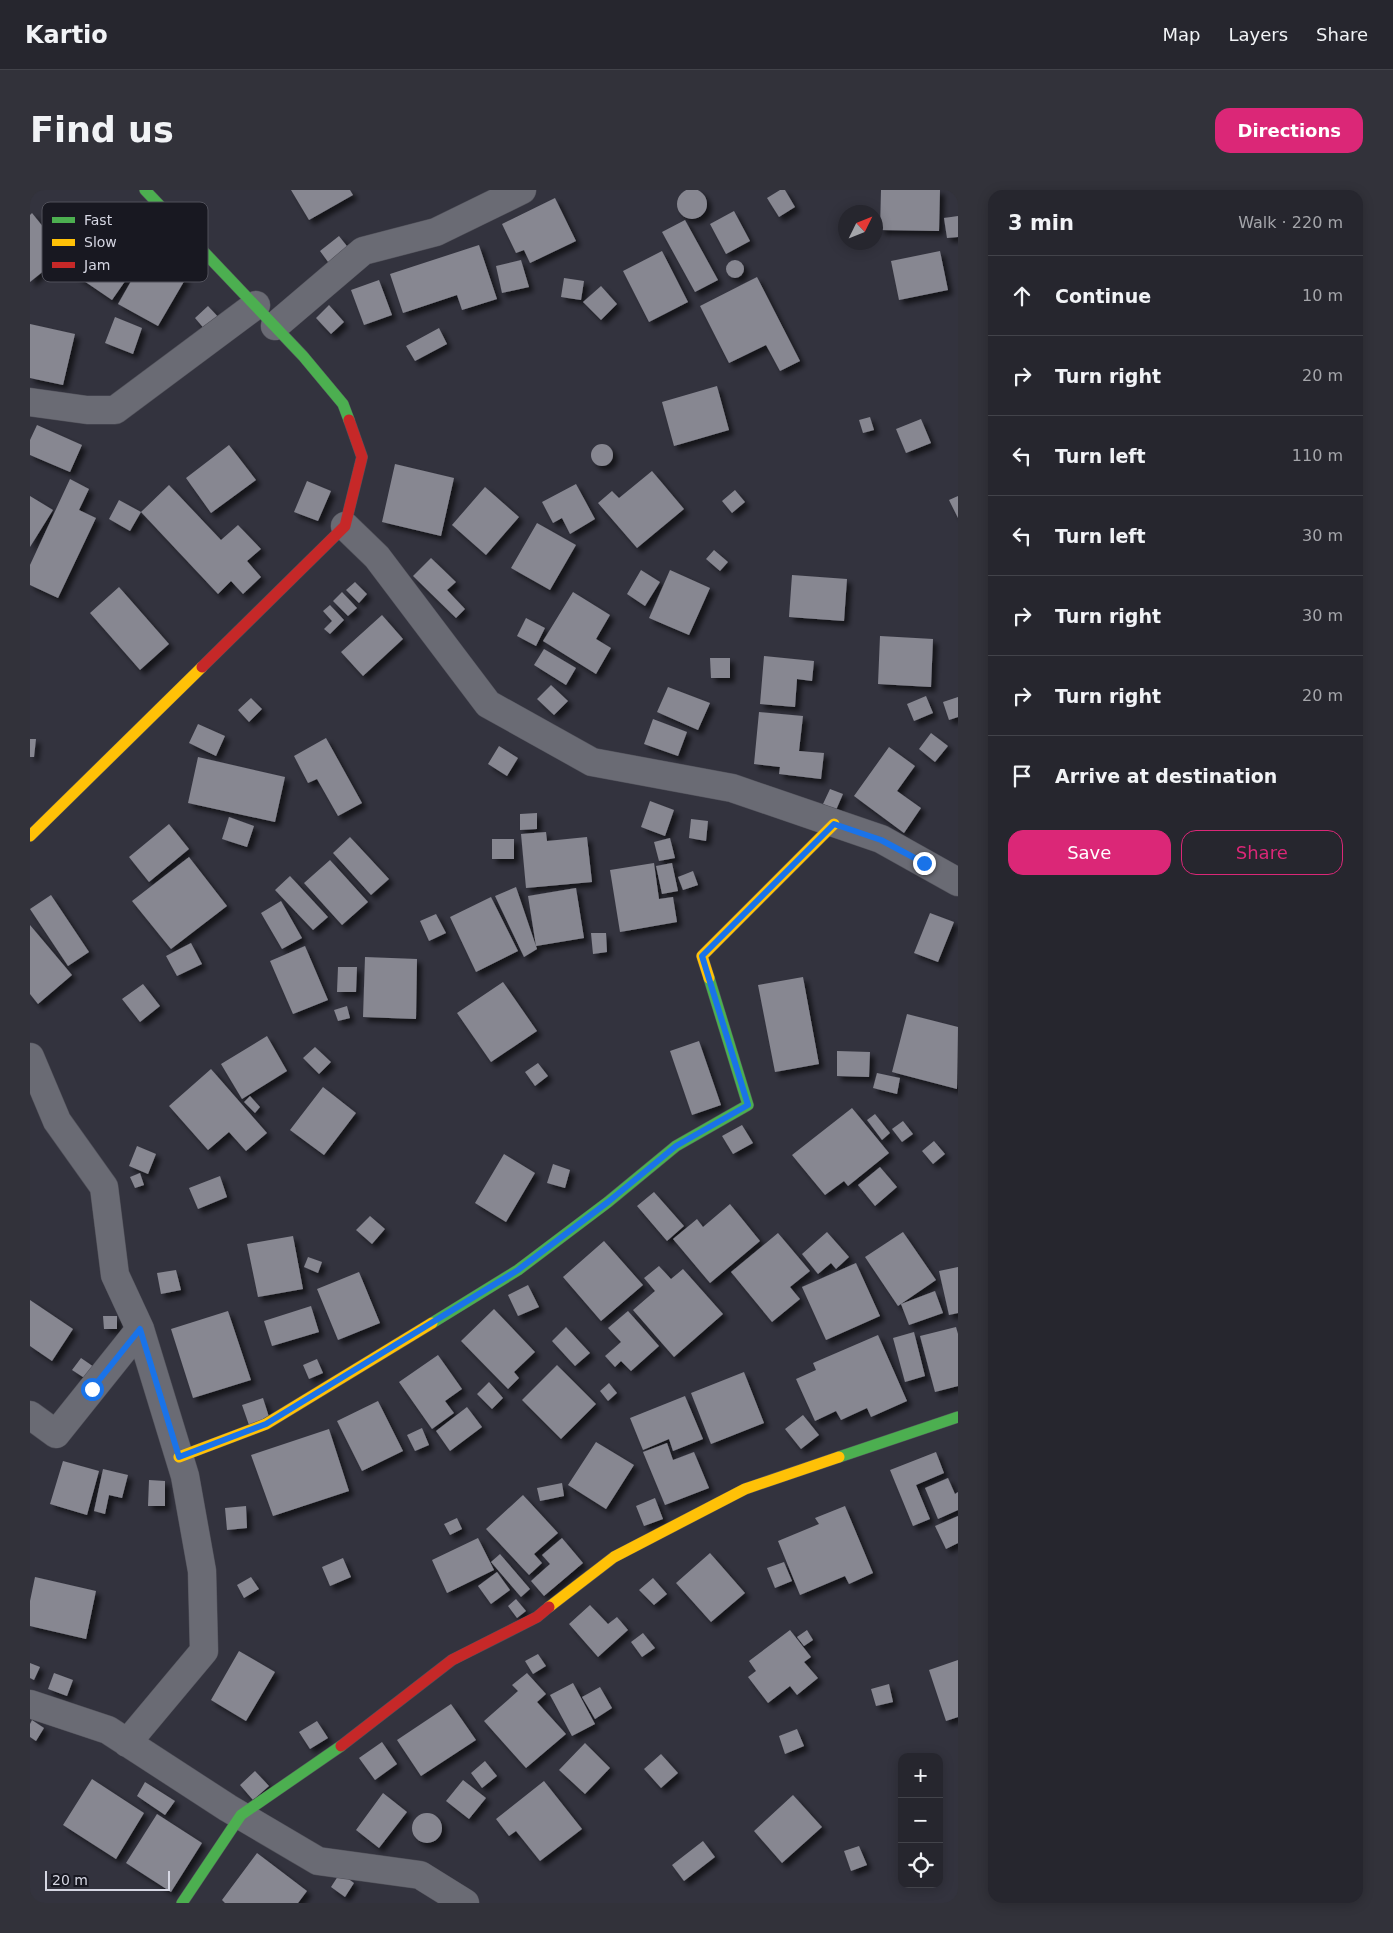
<!DOCTYPE html>
<html lang="en">
<head>
<meta charset="utf-8">
<style>
  :root { --surface:#26262e; --page:#32323a; --text:#f1f3f6; --muted:#a4a5aa; --line:#42434a; --accent:#db2777 }
  body { margin:0; font-family:"DejaVu Sans",sans-serif; background:var(--page); color:var(--text) }
  .controls { position:absolute; right:15px; bottom:15px; display:grid; overflow:hidden; border-radius:10px; box-shadow:0 2px 12px #0003 }
  .controls button { width:45px; height:45px; display:grid; place-items:center; padding:0; border:0; border-bottom:1px solid var(--line); background:var(--surface); color:var(--text); font:25px sans-serif }
  .compass { position:absolute; left:808px; top:15px; width:45px; height:45px; border-radius:50%; background:var(--surface); box-shadow:0 2px 12px #0003; rotate:47deg }
  .scale { position:absolute; left:15px; bottom:12px; width:125px; box-sizing:border-box; padding-left:5px; border:2px solid #d6d7e3; border-top:0; font-size:14px; line-height:18px; white-space:nowrap; color:#d6d7e3; -webkit-text-stroke:4px #181821; paint-order:stroke }
  .stop { position:absolute; width:15px; height:15px; margin:-11px; border:4px solid #1a73e8; border-radius:50%; background:#fff }
  .stop.end { background:#1a73e8; border-color:#fff; box-shadow:0 1px 5px #0008 }
  .list { margin:0; padding:0; list-style:none }
  h2 { display:flex; justify-content:space-between; align-items:center; height:65px; margin:0; padding:0 20px; font-size:21px }
  h2 small { font-size:16px; font-weight:400; color:var(--muted) }
  .list li { display:grid; grid-template-columns:32px 1fr auto; gap:15px; align-items:center; box-sizing:border-box; height:80px; padding:0 20px; border-top:1px solid var(--line) }
  .list b { display:block; font-size:19px; white-space:nowrap }
  .list em { font-size:16px; font-style:normal; color:var(--muted) }
  .actions { display:flex; gap:10px; padding:15px 20px }
  .actions a { flex:1; padding:11px 0; border:1px solid var(--accent); border-radius:15px; text-align:center; font-size:18px; color:var(--accent) }
  .actions .main { background:var(--accent); color:#fff }
  .icon { flex:none; width:28px; height:28px; fill:none; stroke:currentColor; stroke-width:2; stroke-linecap:round; stroke-linejoin:round }
  .map { position:relative; flex:none; width:928px; height:1713px; overflow:hidden; border-radius:15px }
  header { display:flex; align-items:center; gap:30px; box-sizing:border-box; height:70px; padding:0 25px; background:var(--surface); border-bottom:1px solid var(--line) }
  header strong { font-size:24px }
  nav { display:flex; gap:28px; margin-inline-start:auto; font-size:18px }
  .intro { display:flex; align-items:center; justify-content:space-between; box-sizing:border-box; height:120px; padding:0 30px }
  h1 { margin:0; font-size:35px }
  .button { padding:12px 22px; border-radius:15px; background:var(--accent); color:#fff; font-size:18px; font-weight:700 }
  main { display:flex; gap:30px; padding:0 30px }
  aside { flex:1; background:var(--surface); border-radius:15px; box-shadow:0 2px 12px #0003 }
  .map>svg:first-child { display:block }
  .building { fill:#878791; filter:url(#shadow) }
  .lines { fill:none; stroke-linecap:round; stroke-linejoin:round }
  .street-casing { stroke:#51515a; stroke-width:29 }
  .fast-casing { stroke:#51515a; stroke-width:12 }
  .slow-casing { stroke:#51515a; stroke-width:12 }
  .jam-casing { stroke:#51515a; stroke-width:12 }
  .street { stroke:#6a6b74; stroke-width:28 }
  .fast { stroke:#4caf50; stroke-width:11 }
  .slow { stroke:#ffc107; stroke-width:11 }
  .jam { stroke:#c62828; stroke-width:11 }
  .route { stroke:#1a73e8; stroke-width:6 }
  .key { fill:#181821; stroke:#51515b; stroke-width:1 }
  .key-label { font-size:14px; fill:#d6d7e3 }
</style>
</head>
<body>
<header>
<strong>Kartio</strong>
<nav><a>Map</a><a>Layers</a><a>Share</a></nav>
</header>
<div class="intro"><h1>Find us</h1><a class="button">Directions</a></div>
<main>
<div class="map">
<svg width="928" height="1713" viewBox="0 0 928 1713">
  <defs>
    <filter id="shadow"><feDropShadow dx="4.5" dy="4.5" stdDeviation="2.5" flood-color="#0009"/></filter>
  </defs>
  <rect width="100%" height="100%" fill="#33333e"/>
  <path class="building" d="M647 14a15 15 0 1 1 30 0a15 15 0 1 1-30 0Z
    M261 0H320L323 5 279 30Z
    M750 0H755L765 17 749 27 737 8Z
    M851 0H910L909 41 850 40Z
    M525 8 546 51 500 73 494 60 486 63 472 34Z
    M704 21 720 51 696 64 680 34Z
    M2 23 18 43 14 46 32 66 0 92V25Z
    M928 26V47L917 48 914 28Z
    M655 30 688 90 665 102 632 42Z
    M94 36 121 54 82 110 32 76 56 40 80 57Z
    M309 46 320 60 301 76 290 61Z
    M449 55 467 109 432 120 427 105 373 123 360 84Z
    M632 61 658 112 619 132 593 81Z
    M910 61 918 100 869 110 861 71Z
    M116 65 156 88 128 136 88 114Z
    M696 79a9 9 0 1 1 18 0a9 9 0 1 1-18 0Z
    M491 70 499 97 472 103 466 76Z
    M727 87 770 171 750 181 736 155 699 173 670 116Z
    M534 88 554 91 551 110 531 107Z
    M349 90 362 125 334 135 321 100Z
    M571 96 587 114 571 130 553 112Z
    M299 115 314 132 301 144 286 128Z
    M178 116 190 129 177 142 165 128Z
    M85 127 112 138 103 164 75 153Z
    M0 134 45 144 33 195 0 188Z
    M409 138 417 154 385 171 376 156Z
    M687 196 699 240 644 256 632 212Z
    M840 227 844 240 833 243 829 230Z
    M891 229 901 253 876 263 866 239Z
    M7 235 52 255 40 282 0 265V250Z
    M561 265a11 11 0 1 1 22 0a11 11 0 1 1-22 0Z
    M199 255 226 290 181 323 156 288Z
    M365 274 424 288 411 346 352 332Z
    M622 281 654 319 607 358 568 313 582 301 589 308Z
    M40 289 59 299 49 320 66 328 28 408 0 395V375Z
    M277 291 301 301 288 331 264 322Z
    M546 294 565 329 540 344 532 328 523 333 512 312Z
    M139 295 191 350 208 335 231 359 217 371 231 387 213 404 201 391 188 404 111 322Z
    M455 297 489 327 456 365 422 335Z
    M705 300 715 312 702 323 692 311Z
    M0 306 23 320 0 357Z
    M928 306V328L919 310Z
    M89 310 111 322 100 341 79 329Z
    M507 333 546 355 520 400 481 378Z
    M684 360 698 372 690 381 676 369Z
    M401 368 426 392 417 400 435 419 426 428 383 386Z
    M611 380 630 392 615 416 597 404Z
    M640 380 680 398 659 445 619 428Z
    M762 385 817 389 814 431 759 427Z
    M325 392 337 404 329 413 316 400Z
    M89 397 139 454 110 480 60 423Z
    M312 402 327 418 318 426 303 411Z
    M543 402 580 425 566 449 581 458 566 484 513 451Z
    M300 415 314 430 300 444 294 439 302 431 293 421Z
    M352 425 373 449 333 486 311 462Z
    M496 428 515 438 506 456 487 446Z
    M850 446 903 449 901 497 848 494Z
    M514 459 546 478 536 495 504 475Z
    M734 466 784 471 782 491 767 489 765 517 730 514Z
    M680 468H700V488H681Z
    M521 495 538 511 524 525 507 509Z
    M638 497 680 513 668 540 627 522Z
    M896 506 903 523 884 531 877 514Z
    M928 507V527L919 530 913 512Z
    M221 508 232 519 219 532 208 520Z
    M729 522 773 526 769 561 794 563 791 589 749 584 750 577 724 574Z
    M623 529 657 542 648 566 614 554Z
    M168 534 195 546 186 566 159 553Z
    M901 543 918 556 905 572 889 559Z
    M296 548 332 613 308 626 287 589 278 593 264 566Z
    M0 549H6L4 567H0Z
    M469 556 488 568 477 586 458 574Z
    M859 557 885 576 867 601 891 618 874 643 824 606Z
    M168 567 255 587 245 632 158 613Z
    M800 599 813 604 806 620 793 614Z
    M620 611 644 620 635 646 611 637Z
    M507 623V639L490 640V624Z
    M199 627 224 636 217 657 192 649Z
    M661 629 678 631 676 651 659 648Z
    M139 634 159 659 119 692 99 667Z
    M516 642 517 651 557 647 562 692 496 698 491 644Z
    M320 647 359 689 341 705 303 663Z
    M640 648 645 668 629 671 624 652Z
    M462 649H484V669H462Z
    M159 667 197 716 141 759 102 711Z
    M300 670 338 712 312 735 274 693Z
    M624 673 629 709 643 707 647 732 590 742 580 680Z
    M642 673 648 701 632 704 626 676Z
    M663 681 668 695 653 700 648 687Z
    M260 686 298 727 283 740 245 700Z
    M486 697 507 759 494 767 465 706Z
    M546 698 554 748 506 756 498 706Z
    M21 705 59 762 38 776 0 719Z
    M461 707 488 761 446 782 420 727Z
    M251 711 272 748 252 759 231 723Z
    M900 723 924 732 908 772 884 763Z
    M406 724 416 743 399 751 390 731Z
    M0 735 42 785 8 814 0 804Z
    M561 743H576L577 762 563 764Z
    M161 753 172 774 147 786 136 766Z
    M275 756 298 810 263 824 240 771Z
    M335 767 387 769 386 829 333 827Z
    M308 777H327L326 802H307Z
    M773 787 789 874 745 882 728 795Z
    M473 792 507 841 461 872 427 823Z
    M113 794 130 816 110 832 92 809Z
    M317 816 320 828 308 831 304 820Z
    M877 824 928 837 927 899 862 882Z
    M237 846 257 881 212 909 191 874Z
    M669 851 691 915 662 925 640 861Z
    M285 857 301 872 289 884 273 868Z
    M807 861 840 862 839 887 807 886Z
    M508 873 518 886 505 896 495 882Z
    M181 879 237 943 216 961 199 942 178 960 139 916Z
    M847 883 870 888 867 904 843 898Z
    M293 897 326 923 294 965 260 940Z
    M220 906 230 917 225 923 214 912Z
    M822 918 859 963 818 996 814 991 795 1005 762 965Z
    M845 924 860 943 852 950 837 930Z
    M873 931 883 944 872 952 862 939Z
    M712 935 723 953 703 964 692 946Z
    M904 951 915 964 903 974 892 961Z
    M107 956 126 964 118 984 99 976Z
    M474 964 505 983 476 1032 445 1013Z
    M523 974 540 980 535 998 517 993Z
    M850 977 867 997 845 1016 828 995Z
    M110 983 114 995 105 998 100 987Z
    M190 986 197 1007 168 1019 159 998Z
    M624 1002 654 1036 637 1051 607 1016Z
    M700 1014 730 1051 680 1093 643 1049 667 1029 673 1037Z
    M340 1026 355 1039 342 1054 326 1040Z
    M797 1042 819 1067 806 1079 801 1073 788 1084 772 1064Z
    M873 1042 906 1090 868 1116 835 1067Z
    M748 1043 780 1081 760 1097 770 1109 742 1132 701 1082Z
    M263 1046 273 1099 228 1107 217 1054Z
    M574 1051 613 1095 571 1131 533 1087Z
    M278 1067 292 1072 288 1083 274 1077Z
    M826 1073 850 1126 796 1150 772 1097Z
    M629 1076 641 1089 653 1079 693 1124 644 1167 603 1120 625 1101 614 1088Z
    M928 1077V1123L919 1125 909 1081Z
    M146 1080 151 1100 131 1104 127 1083Z
    M329 1082 350 1133 308 1150 287 1099Z
    M498 1095 509 1117 488 1126 478 1105Z
    M905 1101 913 1123 879 1135 871 1114Z
    M0 1110 43 1139 22 1171 0 1156Z
    M281 1116 289 1142 242 1156 234 1131Z
    M464 1119 505 1162 484 1182 489 1188 478 1199 431 1151Z
    M198 1121 221 1190 163 1208 141 1139Z
    M598 1121 629 1156 601 1181 591 1171 585 1177 575 1166 591 1152 578 1138Z
    M73 1126H87V1139H74Z
    M536 1137 560 1163 545 1176 522 1151Z
    M926 1137 928 1144V1196L905 1202 890 1146Z
    M884 1142 895 1186 875 1192 863 1148Z
    M848 1145 877 1211 841 1227 837 1218 811 1230 806 1221 785 1231 766 1189 786 1180 783 1173Z
    M408 1165 432 1199 415 1211 424 1223 402 1239 369 1192Z
    M51 1168 64 1177 56 1189 42 1180Z
    M287 1169 293 1183 279 1189 273 1175Z
    M527 1175 566 1214 531 1249 492 1210Z
    M714 1182 734 1233 681 1254 661 1203Z
    M459 1192 473 1208 462 1219 447 1204Z
    M579 1193 587 1203 578 1211 570 1201Z
    M655 1206 673 1249 643 1261 639 1249 613 1260 600 1228Z
    M233 1208 239 1227 219 1235 212 1215Z
    M348 1211 373 1261 332 1281 307 1231Z
    M437 1217 452 1237 420 1261 406 1241Z
    M773 1225 789 1245 771 1259 755 1239Z
    M392 1238 399 1255 385 1261 377 1245Z
    M299 1239 319 1301 243 1326 221 1265Z
    M566 1252 604 1275 576 1319 538 1295Z
    M637 1253 643 1270 664 1262 679 1298 635 1315 613 1262Z
    M906 1262 914 1283 886 1295 900 1329 883 1336 860 1280Z
    M33 1271 69 1281 57 1325 20 1314Z
    M73 1279 98 1285 92 1308 79 1305 75 1324 64 1321Z
    M918 1288 925 1304 928 1302V1320L908 1329 895 1298Z
    M119 1290 135 1291V1316H118Z
    M532 1293 534 1306 510 1311 507 1298Z
    M493 1305 528 1343 504 1364 512 1373 499 1385 456 1339Z
    M625 1308 633 1329 614 1336 606 1316Z
    M216 1316 217 1338 197 1340 195 1318Z
    M815 1316 843 1383 819 1394 815 1386 770 1405 748 1351 789 1334 785 1328Z
    M928 1326V1353L916 1359 905 1336Z
    M427 1328 432 1339 420 1345 414 1334Z
    M448 1348 464 1380 417 1403 402 1370Z
    M532 1348 553 1373 514 1406 501 1391 520 1374 512 1365Z
    M680 1363 715 1403 681 1432 646 1393Z
    M470 1364 500 1399 491 1407 461 1372Z
    M313 1368 321 1387 300 1396 292 1377Z
    M754 1372 762 1391 745 1398 737 1378Z
    M467 1382 480 1400 461 1414 448 1396Z
    M5 1387 66 1401 56 1449 0 1436V1411Z
    M221 1387 229 1399 214 1408 207 1395Z
    M623 1388 637 1404 624 1415 609 1400Z
    M486 1409 496 1421 487 1428 478 1416Z
    M560 1415 578 1434 587 1427 598 1440 568 1467 539 1434Z
    M760 1440 781 1467 774 1472 788 1488 767 1505 760 1496 738 1513 718 1487 726 1481 719 1471Z
    M777 1440 783 1450 774 1456 767 1447Z
    M613 1443 625 1458 612 1467 601 1452Z
    M209 1461 245 1482 216 1531 181 1510Z
    M508 1464 516 1476 503 1484 495 1471Z
    M928 1470V1527L916 1531 899 1480Z
    M0 1473 10 1477 4 1490 0 1488Z
    M24 1483 43 1490 37 1506 18 1499Z
    M497 1483 516 1504 507 1512 536 1544 496 1578 454 1531 488 1501 482 1495Z
    M543 1493 565 1534 542 1546 520 1505Z
    M859 1494 863 1512 846 1516 841 1499Z
    M570 1497 582 1518 565 1529 552 1507Z
    M421 1514 446 1550 391 1586 367 1550Z
    M2 1530 14 1538 6 1551 0 1547V1534Z
    M287 1531 298 1548 280 1559 269 1542Z
    M767 1539 774 1556 755 1564 749 1546Z
    M352 1552 367 1574 345 1590 329 1568Z
    M555 1553 580 1578 555 1604 529 1580Z
    M631 1564 648 1583 631 1598 614 1579Z
    M455 1571 467 1586 452 1598 441 1583Z
    M225 1581 239 1596 223 1610 210 1595Z
    M62 1589 114 1623 86 1669 33 1635Z
    M433 1590 456 1608 439 1629 416 1611Z
    M514 1591 552 1639 510 1671 486 1641 479 1646 466 1629Z
    M115 1592 145 1611 135 1625 107 1606Z
    M353 1603 377 1622 349 1658 326 1640Z
    M763 1605 792 1637 752 1673 724 1641Z
    M382 1638a15 15 0 1 1 30 0a15 15 0 1 1-30 0Z
    M127 1624 172 1653 141 1702 96 1673Z
    M673 1651 685 1667 654 1691 642 1675Z
    M829 1656 837 1675 821 1681 814 1661Z
    M227 1663 277 1701 268 1713H195L192 1710Z
    M310 1683 324 1693 315 1707 301 1697Z"/>
  <g class="lines">
    <defs>
      <path id="street" d="M245 136 333 61 406 42 492 0
        M0 212 57 220H85L226 115
        M315 336 347 367 458 514 562 572 702 598 851 649 928 692
        M0 867 27 931 74 997 85 1085 110 1139 155 1286 172 1381 174 1461 97 1553
        M0 1225 26 1244 110 1139
        M0 1514 78 1540 198 1618 288 1671 390 1685 435 1713"/>
      <path id="fast" d="M115 0 273 166 313 214 319 230
        M402 1133 488 1080 578 1012 646 956 718 915 679 788
        M809 1267 928 1227
        M152 1713 211 1625 311 1556"/>
      <path id="slow" d="M0 646 172 477
        M679 788 672 766 804 634
        M149 1267 236 1234 402 1133
        M519 1417 584 1367 715 1299 809 1267"/>
      <path id="jam" d="M172 477 315 336 332 267 319 230
        M311 1556 422 1470 507 1427 519 1417"/>
    </defs>
    <use href="#street" class="street-casing"/>
    <use href="#fast" class="fast-casing"/>
    <use href="#slow" class="slow-casing"/>
    <use href="#jam" class="jam-casing"/>
    <use href="#street" class="street"/>
    <use href="#fast" class="fast"/>
    <use href="#slow" class="slow"/>
    <use href="#jam" class="jam"/>
  </g>
  <g class="lines">
    <path class="route" d="M62 1199 110 1139 149 1267 236 1234 488 1080 578 1012 646 956 718 915 672 766 804 634 851 650 894 673"/>
  </g>
  <rect x="12" y="12" width="166" height="80" rx="8" class="key"/>
  <rect x="22" y="27" width="23" height="6" fill="#4caf50"/>
  <rect x="22" y="49" width="23" height="7" fill="#ffc107"/>
  <rect x="22" y="72" width="23" height="6" fill="#c62828"/>
  <g class="key-label">
    <text x="54" y="35">Fast</text>
    <text x="54" y="57">Slow</text>
    <text x="54" y="80">Jam</text>
  </g>
</svg>
<div class="controls">
<button>+</button>
<button>−</button>
<button><svg class="icon" aria-label="locate" viewBox="0 0 24 24"><circle cx="12" cy="12" r="6"/><path d="M12 2v4M12 18v4M2 12h4M18 12h4"/></svg></button>
</div>
<svg class="compass" viewBox="-18 -18 36 36"><path d="M0-13l5 13h-10z" fill="#e53935"/><path d="M0 13l5-13h-10z" fill="#a4a5aa"/></svg>
<div class="scale">20 m</div>
<div class="stop" style="left:62px;top:1199px"></div>
<div class="stop end" style="left:894px;top:673px"></div>
</div>
<aside>
<h2>3 min<small>Walk · 220 m</small></h2>
<ul class="list">
<li><svg class="icon" aria-label="ahead" viewBox="0 0 24 24"><path d="M12 20V5M6 11l6-6 6 6"/></svg><div><b>Continue</b></div><em>10 m</em></li>
<li><svg class="icon" aria-label="right" viewBox="0 0 24 24"><path d="M7 20v-9h11M14 6l5 5-5 5"/></svg><div><b>Turn right</b></div><em>20 m</em></li>
<li><svg class="icon" aria-label="left" viewBox="0 0 24 24"><path d="M17 20v-9H6M10 6l-5 5 5 5"/></svg><div><b>Turn left</b></div><em>110 m</em></li>
<li><svg class="icon" aria-label="left" viewBox="0 0 24 24"><path d="M17 20v-9H6M10 6l-5 5 5 5"/></svg><div><b>Turn left</b></div><em>30 m</em></li>
<li><svg class="icon" aria-label="right" viewBox="0 0 24 24"><path d="M7 20v-9h11M14 6l5 5-5 5"/></svg><div><b>Turn right</b></div><em>30 m</em></li>
<li><svg class="icon" aria-label="right" viewBox="0 0 24 24"><path d="M7 20v-9h11M14 6l5 5-5 5"/></svg><div><b>Turn right</b></div><em>20 m</em></li>
<li><svg class="icon" aria-label="arrive" viewBox="0 0 24 24"><path d="M6 21V4h12l-3 4 3 4H6"/></svg><div><b>Arrive at destination</b></div></li>
</ul>
<div class="actions"><a class="main">Save</a><a>Share</a></div>
</aside>
</main>
</body>
</html>
